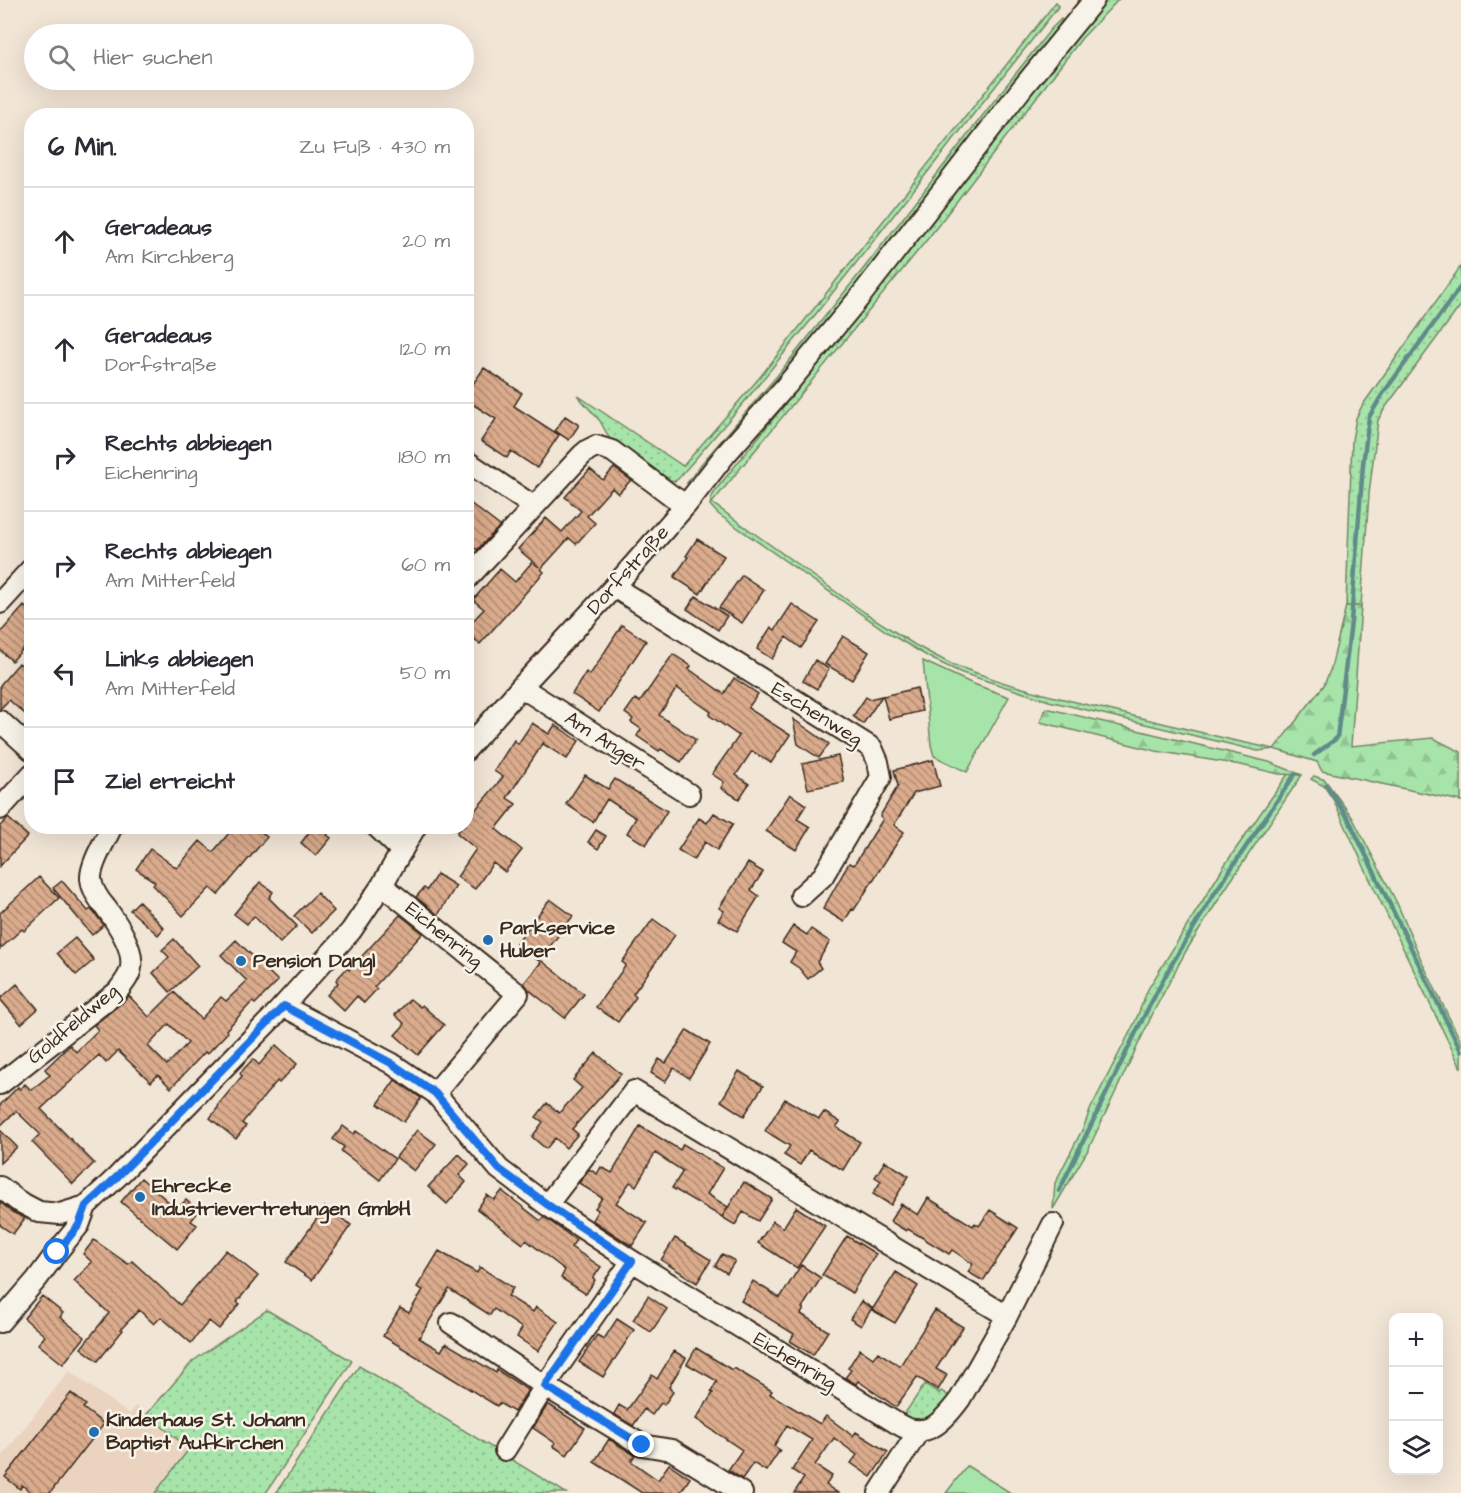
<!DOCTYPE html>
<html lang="de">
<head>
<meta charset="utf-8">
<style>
  :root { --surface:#fff; --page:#f7f7f7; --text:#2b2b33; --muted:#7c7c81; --line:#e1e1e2 }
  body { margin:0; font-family:"Architects Daughter",sans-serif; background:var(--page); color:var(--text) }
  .controls { position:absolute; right:18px; bottom:18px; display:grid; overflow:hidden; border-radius:12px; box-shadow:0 6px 24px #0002 }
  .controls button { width:54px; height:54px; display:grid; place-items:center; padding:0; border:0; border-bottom:2px solid var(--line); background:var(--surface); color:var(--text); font:30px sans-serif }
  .stop { position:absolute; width:18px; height:18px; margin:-14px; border:4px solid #1a73e8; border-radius:50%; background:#fff }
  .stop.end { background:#1a73e8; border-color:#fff; box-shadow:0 2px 6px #0008 }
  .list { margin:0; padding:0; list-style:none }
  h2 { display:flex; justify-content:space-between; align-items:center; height:78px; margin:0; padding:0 24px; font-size:26px }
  h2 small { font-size:20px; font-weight:400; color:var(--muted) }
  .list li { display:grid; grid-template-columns:39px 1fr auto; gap:18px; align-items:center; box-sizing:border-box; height:108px; padding:0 24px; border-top:2px solid var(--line) }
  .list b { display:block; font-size:22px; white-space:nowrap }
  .list p { margin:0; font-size:20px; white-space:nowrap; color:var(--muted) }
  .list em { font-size:20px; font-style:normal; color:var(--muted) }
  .icon { flex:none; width:33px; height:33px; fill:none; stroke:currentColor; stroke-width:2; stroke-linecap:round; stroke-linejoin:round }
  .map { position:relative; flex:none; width:1461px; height:1493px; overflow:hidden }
  .search { position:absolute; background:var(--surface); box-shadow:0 6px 24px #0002; left:24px; top:24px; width:450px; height:66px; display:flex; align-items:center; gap:15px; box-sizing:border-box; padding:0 21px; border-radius:33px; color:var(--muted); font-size:22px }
  .panel { position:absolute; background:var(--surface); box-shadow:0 6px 24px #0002; left:24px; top:108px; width:450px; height:726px; border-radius:24px }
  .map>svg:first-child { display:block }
  .built { fill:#ead4c0 }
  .grass { fill:url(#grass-dots); stroke:#718764; stroke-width:1.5 }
  .forest { fill:url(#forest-firs); stroke:#718764; stroke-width:1.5 }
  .park { fill:#a7e4aa; stroke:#718764; stroke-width:1.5 }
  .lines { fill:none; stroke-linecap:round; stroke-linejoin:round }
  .stream { stroke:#618b89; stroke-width:4.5 }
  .building { fill:url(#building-back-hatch); stroke:#3b2a1e; stroke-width:1.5; fill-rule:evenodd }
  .minor-casing { stroke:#3b2a1e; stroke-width:24 }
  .minor { stroke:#f7f3e8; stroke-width:20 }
  .route { stroke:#1a73e8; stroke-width:8 }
  .poi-dot { fill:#1f6fb2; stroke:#f7f3e8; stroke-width:2 }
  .labels { text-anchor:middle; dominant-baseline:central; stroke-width:5; stroke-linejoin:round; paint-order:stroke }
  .street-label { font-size:20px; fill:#3b2a1e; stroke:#f7f3e8 }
  .poi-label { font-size:20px; font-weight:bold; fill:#3b2a1e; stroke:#f7f3e8; text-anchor:start }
</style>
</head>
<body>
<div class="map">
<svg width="1461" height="1493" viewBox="0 0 1461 1493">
  <defs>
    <pattern id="grass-dots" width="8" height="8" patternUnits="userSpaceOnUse" patternTransform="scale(1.5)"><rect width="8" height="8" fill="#a7e4aa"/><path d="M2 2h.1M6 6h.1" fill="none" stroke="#91c492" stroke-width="1.8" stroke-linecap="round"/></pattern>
    <pattern id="forest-firs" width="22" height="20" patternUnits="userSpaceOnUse" patternTransform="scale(1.5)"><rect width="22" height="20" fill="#a7e4aa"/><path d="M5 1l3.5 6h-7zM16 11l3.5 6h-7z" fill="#91c492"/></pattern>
    <pattern id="building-back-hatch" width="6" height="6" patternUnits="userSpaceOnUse" patternTransform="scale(1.5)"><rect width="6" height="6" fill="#daab8c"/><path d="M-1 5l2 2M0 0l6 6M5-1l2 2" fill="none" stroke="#b28b72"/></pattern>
  </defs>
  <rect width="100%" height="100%" fill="#f1e5d6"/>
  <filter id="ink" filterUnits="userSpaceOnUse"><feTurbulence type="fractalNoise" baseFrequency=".0167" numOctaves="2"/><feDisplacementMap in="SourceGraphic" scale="12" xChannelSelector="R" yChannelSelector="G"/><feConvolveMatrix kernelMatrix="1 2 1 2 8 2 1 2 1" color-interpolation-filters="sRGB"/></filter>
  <g filter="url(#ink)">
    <path class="built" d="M69 1371 129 1414 136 1406 189 1449 155 1493H0V1459Z"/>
    <path class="grass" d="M1106 0H1118L1082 38 930 236 712 503 864 612 915 645 951 664 1005 683 1047 695 1232 740 1274 749 1258 751 1049 701 962 673 932 659 890 634 718 514 710 505 712 496 718 487 858 314 1033 88Z
      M1056 2 1058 4V7L1054 12 811 320 746 400 678 479 675 481 670 480 613 445 600 421 577 395 683 466 760 377Z
      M1061 19 1062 20 1054 34 781 382 724 441 695 480 691 483H687L702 463 776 377 864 268 1001 92 1051 29Z
      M1461 266V305L1385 408 1378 420 1369 494 1361 606H1346L1352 440 1356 418 1362 406Z
      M1288 774 1302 775 1224 891 1186 951 1155 1009 1088 1150 1053 1209 1055 1183 1084 1126 1091 1108 1135 1022 1148 989 1226 863Z
      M1314 776 1325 780 1352 817 1397 903 1423 964 1461 1042V1068L1372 884 1334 801 1324 786 1311 779Z
      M267 1310 352 1361 266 1493H155L189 1449 147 1414 193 1361Z
      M359 1366 566 1493H276Z
      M925 1384 939 1393 941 1391 951 1397C938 1411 923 1428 903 1416Z"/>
    <path class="forest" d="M1346 606H1361L1351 746 1433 738 1461 752V801L1322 771 1317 762 1274 749 1324 685 1331 668Z
      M1046 708 1269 762 1302 775 1279 774 1241 765 1156 751 1040 722Z"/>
    <path class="park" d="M923 661 971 683 1009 697 967 772 934 756 931 745Z
      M967 1466 1011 1493H946Z"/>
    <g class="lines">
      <path class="stream" d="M1314 755 1337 738 1351 622 1363 464 1369 417 1382 395 1461 286
        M1326 785 1348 818 1461 1051
        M1059 1191 1140 1024 1170 967 1214 894 1295 774"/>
    </g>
    <path class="building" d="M484 368 522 393 514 406 559 435 537 468 511 451 507 458 481 441 496 419 466 400V394Z
      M565 416 579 425 569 440 555 431Z
      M614 468 631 480 618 494 612 488 587 516 595 523 576 544 569 538 541 569 544 572 480 644 466 632V628L484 609 473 600 500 569 515 582 532 562 539 567 518 549 546 518 562 532 581 511 565 497 590 469 603 480Z
      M466 500 500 526 477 550 466 542Z
      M697 539 724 556 700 594 674 577 688 557 686 556Z
      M742 575 764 590 742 623 719 608Z
      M696 596 727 616 718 630 687 609Z
      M792 604 819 622 801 648 786 637 772 659 757 649 771 627 775 630Z
      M24 606 32 613V639L12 661 0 650V633Z
      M622 625 646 641 599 712 572 694 586 672 590 675Z
      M843 636 869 652 852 680 825 664Z
      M673 654 691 666 689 669 724 694 734 678 758 694 748 708 790 735 771 763 752 751 736 775 749 784 739 799 721 788 724 782 712 774 739 736 709 715 711 712 677 688 659 715 696 740 681 762 661 749 659 751 637 736 641 729 631 722 633 719 625 713 635 699 640 702Z
      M815 660 829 669 817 689 803 681Z
      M19 663 32 674V720L9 700 0 709V685Z
      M917 688 922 711 889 719 883 696Z
      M882 696 863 724 853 716 866 697 869 699Z
      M793 719 829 744 819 758 798 744Z
      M532 723 549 734 555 725 579 741 567 759 543 744 544 742 507 798 516 804 496 829 522 850 505 872 493 863 475 889 457 877 476 849 457 833 462 826H466V821L503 777 494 771 514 740 518 744Z
      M838 756 844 782 808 789 802 764Z
      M933 760 940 786 914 793 894 825 904 832 854 910 852 909 844 922 823 909 849 863 854 865 883 819 880 816 898 786 894 770Z
      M585 775 608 789 615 779 667 811 646 845 627 833 636 818 607 799 593 822 566 804Z
      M790 794 806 805 797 819 810 827 796 850 766 831Z
      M714 813 733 824 717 850 705 842 694 860 678 850 699 818 707 823Z
      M8 818 28 836 0 866V826Z
      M235 826H254L267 837 218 895 210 888 183 916 153 885 155 882 136 869 150 849 177 868 200 841 213 852Z
      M314 826H334L327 835 331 838 316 856 301 843Z
      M596 830 606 836 598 849 588 842Z
      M748 863 763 872 751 890 759 896 737 931 718 920 724 911 719 908Z
      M437 874 456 886 438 915 416 897 424 888 427 890Z
      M39 877 59 898 24 931 22 929 0 949V913Z
      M62 881 88 911 91 909 104 925 92 935 53 888Z
      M260 882 273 892 269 898 297 926 280 943 254 916 247 924 234 914Z
      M317 893 334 911 312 933 294 916Z
      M550 899 573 916 539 961 516 944Z
      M139 901 164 928 158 935 130 910Z
      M400 915 423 933 374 987 377 989 364 1003 357 996 344 1011 327 995 338 983 336 980 347 968 349 970Z
      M653 919 675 935 633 994 636 997 618 1022 596 1007 626 965 622 962Z
      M793 926 807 935 811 929 830 942 817 962 821 968 808 979 799 968 790 962 796 952 782 943Z
      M75 938 94 960 76 975 57 953Z
      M174 939 198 966 170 992 153 973 169 957 162 950Z
      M236 940 278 981 255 1004 252 1002 226 1030 228 1032 207 1054 205 1052 171 1088 158 1075 151 1082 118 1051 106 1063 99 1055 41 1109 94 1163 73 1184 32 1142 40 1134 16 1111 0 1126V1105L18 1087 20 1089 25 1084 31 1090 50 1075 45 1069 70 1045 76 1052 98 1030 94 1025 124 1001 129 996 149 1017 174 992 201 1019 221 997 226 1001 247 981 221 955ZM169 1024 188 1043 167 1065 148 1046Z
      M542 961 584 994 565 1018 529 990 524 983Z
      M17 984 38 1009 21 1024 0 999Z
      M410 999 420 1007 422 1005 444 1025 418 1055 395 1035 405 1024 395 1015Z
      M687 1030 710 1044 689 1078 674 1068 665 1082 651 1073 659 1059 666 1063Z
      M276 1045 297 1064 279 1083 277 1081 242 1123 246 1126 236 1139 210 1118 219 1106 218 1105 242 1076 240 1073 253 1059 259 1065Z
      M596 1053 621 1074 572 1129 578 1134 566 1148 555 1138 546 1149 532 1137 543 1122 536 1117 547 1103 559 1113 582 1088 573 1080Z
      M739 1071 763 1086 744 1116 721 1101Z
      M395 1080 421 1098 404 1122 378 1104Z
      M785 1099 819 1119 824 1112 840 1122 836 1127 860 1142 843 1170 809 1150 800 1165 784 1155 790 1146 765 1131Z
      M343 1126 354 1134 356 1131 395 1159 380 1180 341 1151 344 1147 333 1139Z
      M640 1126 680 1150 683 1144 723 1168 707 1194 728 1207 722 1217 672 1188 683 1171 655 1153 636 1186 630 1182 616 1203 647 1223 632 1246 592 1220 598 1210 595 1208 602 1198 579 1183 589 1169 597 1174 601 1167 612 1173Z
      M0 1130 17 1147 0 1163Z
      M417 1130 436 1144 414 1171 396 1157Z
      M459 1154 469 1164 459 1175 466 1182 447 1204 428 1187Z
      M885 1161 909 1176 891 1205 873 1194 881 1181 875 1177Z
      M141 1178 177 1209 186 1200 199 1211 191 1221 197 1225 177 1249 121 1202Z
      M744 1182 772 1199 758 1221 743 1212 735 1225 722 1217Z
      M502 1191 541 1221 544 1217 576 1240 571 1247 601 1267 593 1278 595 1280 586 1294 561 1278 565 1270 526 1240 523 1244 477 1209 487 1195 494 1200Z
      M928 1198 973 1226 975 1223 979 1226 990 1210 1018 1228 983 1281 968 1272 973 1264 952 1250 949 1254 908 1229 906 1231 890 1221 901 1204 918 1215Z
      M0 1202 12 1212 25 1218 13 1234 0 1225Z
      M325 1207 351 1225 312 1280 286 1262Z
      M796 1207 825 1226 797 1268 758 1243 773 1221 783 1228Z
      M847 1236 876 1254 852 1293 822 1275Z
      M675 1238 711 1260 697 1283 661 1260Z
      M94 1240 128 1264 132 1261 180 1305 226 1250 258 1276 237 1302 240 1304 219 1329 209 1321 191 1343 161 1317 154 1324 139 1310 121 1329 123 1330 98 1361 81 1348 109 1313 74 1281 92 1262 83 1254Z
      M439 1251 477 1273 480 1267 513 1288 508 1296 533 1312 536 1307 558 1322 538 1351 517 1337 522 1328 494 1309 490 1315 449 1289 419 1338 441 1351 446 1343 496 1373 497 1370 528 1390 514 1412 499 1403 497 1406 383 1336 400 1308 409 1313 423 1290 417 1287Z
      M722 1254 735 1261 727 1273 715 1266Z
      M801 1265 821 1278 802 1308 804 1309 801 1314 828 1331 813 1355 790 1341 794 1334 741 1301 753 1281 780 1298Z
      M896 1272 918 1286 895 1323 872 1310Z
      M42 1296 63 1313 60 1317 85 1337 63 1364 38 1344 45 1336 24 1318Z
      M648 1296 667 1309 651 1332 633 1320Z
      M861 1301 872 1308 861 1326 850 1319Z
      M935 1310 963 1327 936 1369 947 1375 938 1390 917 1377 896 1407 858 1381 856 1384 845 1378 851 1370 848 1368 860 1349 873 1358 878 1352 900 1366Z
      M617 1319 634 1330 603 1377 579 1362 597 1335 604 1339Z
      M696 1348 732 1370 734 1368 772 1391 770 1394 820 1424 826 1416 853 1436 856 1432 888 1452 871 1477 851 1463 857 1455 834 1438 815 1465 832 1476 826 1485 838 1493H794L804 1478 792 1470 812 1440 787 1425 774 1446 780 1450 766 1471 753 1463 742 1479 728 1470 742 1450 696 1419 713 1393 711 1392 717 1381 687 1364Z
      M674 1351 686 1358 669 1387 673 1392 664 1405 661 1403 652 1415 644 1409 633 1426 614 1414 619 1405 627 1410 652 1375 657 1379Z
      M71 1393 86 1405 83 1408 104 1424 50 1493H32L22 1485 20 1489 5 1477Z
      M548 1404 585 1428 567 1455 553 1446 555 1443 533 1428Z
      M609 1439 635 1455 631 1461 658 1480 669 1464 690 1478 680 1493H642L594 1462Z"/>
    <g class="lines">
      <defs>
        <path id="minor" d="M466 461 533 506
          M466 580 582 455 588 450 596 446 612 451 672 496 686 505
          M614 587 872 748 878 762 881 777 823 876 801 896
          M0 603 32 568
          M521 687 689 794
          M0 721 32 750
          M466 750 521 687 614 587 686 505 725 455 786 386 859 298 1023 87 1094 0
          M0 809 32 774
          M376 826 402 851
          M382 885 518 994 435 1093
          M283 1006 391 1063 435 1093 499 1169 547 1205 634 1091 1007 1316 960 1399C943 1422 926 1441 898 1424L632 1261 547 1205
          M0 1084 117 992C122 985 130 977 131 967 134 948 117 923 106 908 99 900 92 890 91 879 90 864 106 840 112 826
          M0 1187 18 1201 39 1212 60 1214 86 1206 117 1177 272 1018 351 931 382 885 416 826
          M632 1261 545 1386 642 1445 672 1450 742 1493
          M1007 1316 1053 1224
          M0 1322 37 1279 57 1252 79 1225 86 1206
          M451 1323 545 1386 505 1450
          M879 1493 918 1432"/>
      </defs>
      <use href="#minor" class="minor-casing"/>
      <use href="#minor" class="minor"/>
    </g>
  </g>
  <g class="lines" filter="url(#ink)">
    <path class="route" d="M57 1252 79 1225 86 1206 117 1177 284 1006 391 1063 435 1093 499 1169 548 1205 632 1261 545 1386 642 1445"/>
  </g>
  <g class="poi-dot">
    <circle cx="488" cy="940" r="6"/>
    <circle cx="241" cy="961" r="6"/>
    <circle cx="140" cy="1197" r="6"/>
    <circle cx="94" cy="1432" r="6"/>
  </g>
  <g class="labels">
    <g class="street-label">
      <text transform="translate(628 570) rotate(-48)">Dorfstraße</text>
      <text transform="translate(817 714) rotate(32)">Eschenweg</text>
      <text transform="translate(605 741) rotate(33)">Am Anger</text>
      <text transform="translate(444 935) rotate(39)">Eichenring</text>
      <text transform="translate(73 1024) rotate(-40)">Goldfeldweg</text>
      <text transform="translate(795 1361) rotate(31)">Eichenring</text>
    </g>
    <g class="poi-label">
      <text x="500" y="928">Parkservice<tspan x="500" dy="23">Huber</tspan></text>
      <text x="253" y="961">Pension Dangl</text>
      <text x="152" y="1186">Ehrecke<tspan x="152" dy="23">Industrievertretungen GmbH</tspan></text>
      <text x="106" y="1420">Kinderhaus St. Johann<tspan x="106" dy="23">Baptist Aufkirchen</tspan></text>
    </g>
  </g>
</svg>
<div class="controls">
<button>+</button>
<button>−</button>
<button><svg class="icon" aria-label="layers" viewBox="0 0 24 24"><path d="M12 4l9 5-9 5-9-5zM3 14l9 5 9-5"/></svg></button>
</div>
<div class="stop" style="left:57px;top:1252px"></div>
<div class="stop end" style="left:642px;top:1445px"></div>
<div class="search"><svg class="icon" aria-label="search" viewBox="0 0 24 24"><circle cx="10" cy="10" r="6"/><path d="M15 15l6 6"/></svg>Hier suchen</div>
<section class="panel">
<h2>6 Min.<small>Zu Fuß · 430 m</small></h2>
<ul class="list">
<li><svg class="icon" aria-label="ahead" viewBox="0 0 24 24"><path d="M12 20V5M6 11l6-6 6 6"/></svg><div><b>Geradeaus</b><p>Am Kirchberg</p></div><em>20 m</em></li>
<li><svg class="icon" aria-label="ahead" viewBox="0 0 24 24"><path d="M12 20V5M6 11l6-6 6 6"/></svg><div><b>Geradeaus</b><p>Dorfstraße</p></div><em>120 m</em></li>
<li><svg class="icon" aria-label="right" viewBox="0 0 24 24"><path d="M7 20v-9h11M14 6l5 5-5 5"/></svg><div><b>Rechts abbiegen</b><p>Eichenring</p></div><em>180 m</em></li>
<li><svg class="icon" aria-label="right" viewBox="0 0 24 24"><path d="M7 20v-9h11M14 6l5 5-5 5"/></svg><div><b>Rechts abbiegen</b><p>Am Mitterfeld</p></div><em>60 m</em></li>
<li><svg class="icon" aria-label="left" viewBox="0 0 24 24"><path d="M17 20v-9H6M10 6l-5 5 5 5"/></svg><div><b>Links abbiegen</b><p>Am Mitterfeld</p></div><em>50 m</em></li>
<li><svg class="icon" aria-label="arrive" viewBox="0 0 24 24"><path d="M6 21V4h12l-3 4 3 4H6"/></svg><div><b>Ziel erreicht</b></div></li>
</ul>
</section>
</div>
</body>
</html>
